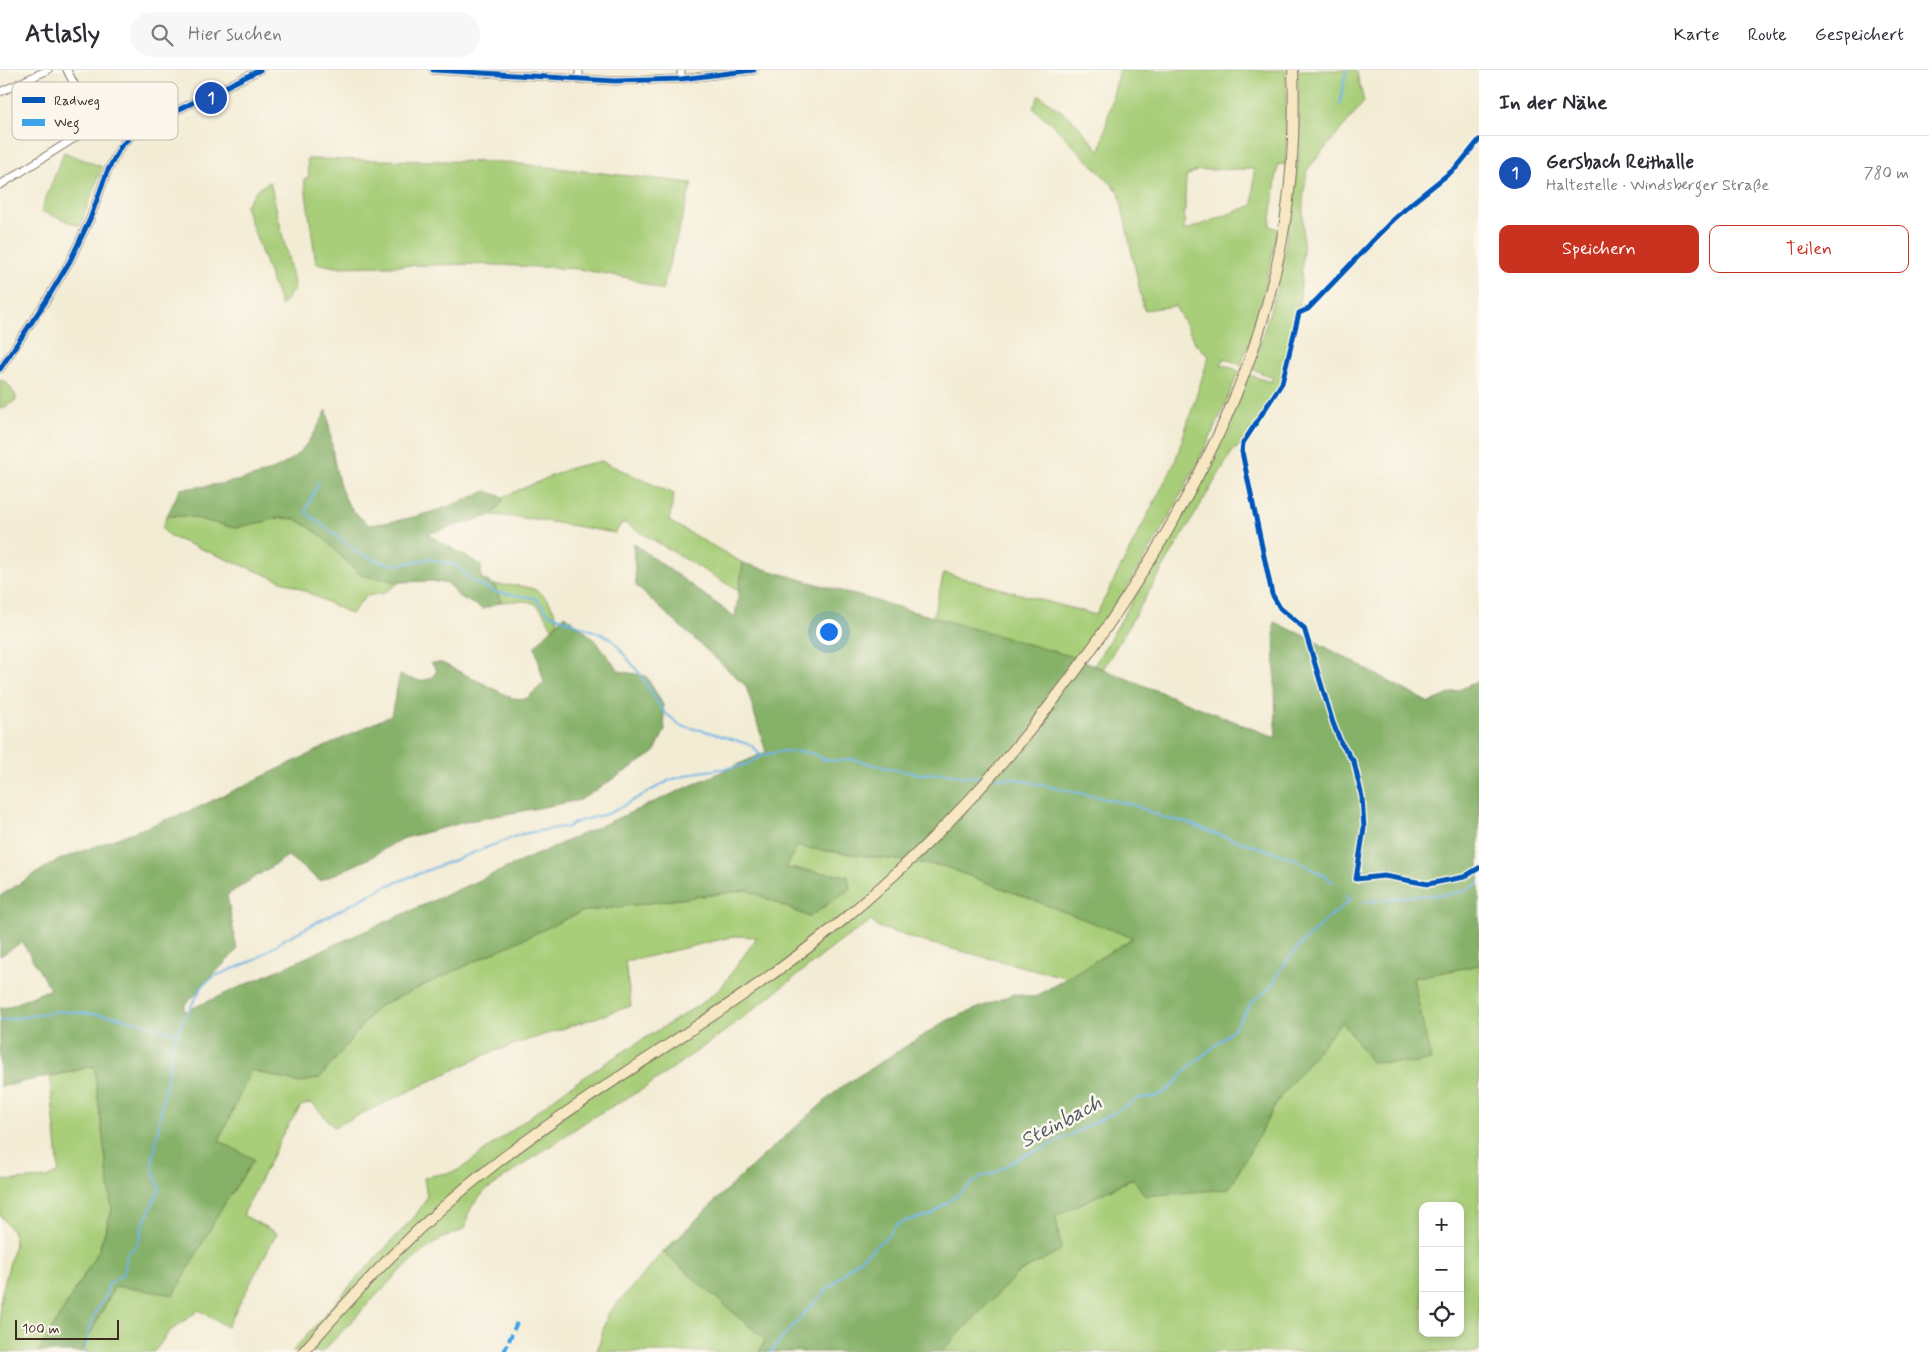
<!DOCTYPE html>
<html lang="de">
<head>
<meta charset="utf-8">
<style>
  :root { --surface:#fff; --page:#f7f7f7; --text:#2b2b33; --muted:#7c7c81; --line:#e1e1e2; --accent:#c8321e }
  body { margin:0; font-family:Mynerve,sans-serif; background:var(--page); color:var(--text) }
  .controls { position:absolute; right:15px; bottom:15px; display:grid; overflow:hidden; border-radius:10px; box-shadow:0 2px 8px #0003 }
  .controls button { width:45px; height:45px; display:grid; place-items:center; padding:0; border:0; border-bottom:1px solid var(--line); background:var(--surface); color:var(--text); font:25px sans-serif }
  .scale { position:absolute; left:15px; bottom:12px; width:104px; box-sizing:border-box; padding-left:5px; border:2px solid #3b2a1e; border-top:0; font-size:14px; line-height:18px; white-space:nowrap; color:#3b2a1e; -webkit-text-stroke:4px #fbf7ec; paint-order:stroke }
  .you { position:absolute; left:828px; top:561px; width:18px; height:18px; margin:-12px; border:4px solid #fff; border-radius:50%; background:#1a73e8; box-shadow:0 0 0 8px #1a73e833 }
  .badge { display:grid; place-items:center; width:32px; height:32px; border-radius:50%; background:var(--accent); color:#fff; font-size:16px; font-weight:700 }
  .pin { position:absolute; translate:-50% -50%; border:2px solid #fff; box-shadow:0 1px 5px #0006 }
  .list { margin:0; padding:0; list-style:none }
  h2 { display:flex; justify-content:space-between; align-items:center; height:65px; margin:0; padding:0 20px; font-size:21px }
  h2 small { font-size:16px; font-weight:400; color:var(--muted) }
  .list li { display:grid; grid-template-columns:32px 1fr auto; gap:15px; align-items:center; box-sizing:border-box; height:75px; padding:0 20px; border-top:1px solid var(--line) }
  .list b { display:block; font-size:19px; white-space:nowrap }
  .list p { margin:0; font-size:16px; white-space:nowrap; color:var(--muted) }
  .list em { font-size:16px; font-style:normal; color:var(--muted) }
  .actions { display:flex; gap:10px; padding:15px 20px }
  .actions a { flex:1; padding:11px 0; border:1px solid var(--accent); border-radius:10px; text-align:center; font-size:18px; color:var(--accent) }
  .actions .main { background:var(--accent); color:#fff }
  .icon { flex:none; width:28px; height:28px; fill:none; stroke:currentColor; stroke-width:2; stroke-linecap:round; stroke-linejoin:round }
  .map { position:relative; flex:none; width:1479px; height:1282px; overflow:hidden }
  header { display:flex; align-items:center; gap:30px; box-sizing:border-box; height:70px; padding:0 25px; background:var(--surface); border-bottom:1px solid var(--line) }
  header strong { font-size:24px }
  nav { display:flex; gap:28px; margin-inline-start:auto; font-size:18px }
  .search { width:350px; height:45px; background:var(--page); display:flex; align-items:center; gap:12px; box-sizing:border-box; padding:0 18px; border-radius:28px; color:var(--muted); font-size:19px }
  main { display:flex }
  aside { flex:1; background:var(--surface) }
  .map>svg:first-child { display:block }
  .green { fill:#a8ce79; stroke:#727c4c; fill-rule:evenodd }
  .forest { fill:#86b169; stroke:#606e44 }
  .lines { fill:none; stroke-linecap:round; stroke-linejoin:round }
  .stream { stroke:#70b5e6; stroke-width:2 }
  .street-casing { stroke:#7b6e5e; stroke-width:9 }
  .secondary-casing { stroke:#7b6e5e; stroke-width:12 }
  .street { stroke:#fff; stroke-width:7 }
  .secondary { stroke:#f7e8c3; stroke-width:10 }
  .quiet { stroke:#3fa3ea; stroke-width:4; stroke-dasharray:8 4; stroke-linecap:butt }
  .cycleway-casing { stroke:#fbf7ec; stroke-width:8 }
  .cycleway { stroke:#0057b8; stroke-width:5 }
  .labels { text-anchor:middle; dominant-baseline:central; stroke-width:5; stroke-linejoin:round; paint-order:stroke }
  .water-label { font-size:21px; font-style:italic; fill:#4e5b64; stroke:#fbf7ec }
  .key { fill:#fbf7ec; stroke:#c1baae; stroke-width:1 }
  .key-label { font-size:14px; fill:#3b2a1e }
</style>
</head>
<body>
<header>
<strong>Atlasly</strong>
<div class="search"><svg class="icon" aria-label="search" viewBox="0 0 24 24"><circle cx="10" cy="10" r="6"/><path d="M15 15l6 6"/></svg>Hier suchen</div>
<nav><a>Karte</a><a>Route</a><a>Gespeichert</a></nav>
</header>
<main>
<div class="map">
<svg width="1479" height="1282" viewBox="0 0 1479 1282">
  <rect width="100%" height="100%" fill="#fbf7ec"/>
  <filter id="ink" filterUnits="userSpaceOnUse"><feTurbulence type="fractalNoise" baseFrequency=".02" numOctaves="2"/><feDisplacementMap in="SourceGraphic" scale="10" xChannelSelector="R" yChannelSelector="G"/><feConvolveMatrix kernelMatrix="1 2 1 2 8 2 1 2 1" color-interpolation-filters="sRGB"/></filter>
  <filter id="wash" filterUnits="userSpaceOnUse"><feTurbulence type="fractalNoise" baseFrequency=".0096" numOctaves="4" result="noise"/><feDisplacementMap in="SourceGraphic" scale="20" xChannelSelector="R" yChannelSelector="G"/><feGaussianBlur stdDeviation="1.12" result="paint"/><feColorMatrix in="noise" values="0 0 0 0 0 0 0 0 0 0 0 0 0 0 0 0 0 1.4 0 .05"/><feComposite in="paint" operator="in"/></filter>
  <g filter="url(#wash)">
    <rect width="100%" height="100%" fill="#f3ecd5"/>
    <path class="green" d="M1119 0H1286V95L1278 94 1270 156 1278 159C1268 205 1258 251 1241 295L1224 288 1221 294 1239 301C1198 404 1142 499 1079 590L933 547 944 503 1096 545 1175 392 1209 286 1196 274 1175 236 1144 240 1119 122 1050 52 1033 38 1039 25 1072 49 1100 81ZM1254 99 1253 135 1184 161 1186 106 1199 100Z
      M1298 0H1356L1364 32 1307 100 1303 130V180L1299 243 1285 304 1282 313 1275 326 1243 373 1232 382 1103 599 1094 596 1189 435 1250 305 1270 312 1273 307 1252 299 1279 212 1293 126 1299 81Z
      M64 82 102 97 80 156 41 141Z
      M307 89 502 92 692 113 662 220 629 208 579 199 477 194 335 197 316 193 304 109 309 107Z
      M270 112 295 218 281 236 245 136 257 119Z
      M0 310 6 312 16 326V330L0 340Z
      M601 391 674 424 669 451 743 493 739 521 623 452 615 463 534 449 492 445 502 432 503 427 570 398Z
      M167 446H187L235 458 280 448 296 449 318 463 360 505 400 512 384 523 366 526 351 544 297 517 171 467 162 459Z
      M494 515C530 516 545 514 558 551L552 558C537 528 533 530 501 532Z
      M797 777 943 796 1134 867 1068 908 921 871 878 857 871 851 844 869 724 962 643 1019 591 1048 485 1121 473 1135 468 1144 466 1157 459 1162 442 1168 422 1182 396 1205 322 1282H292L358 1207 416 1145 427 1127 424 1108C436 1103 450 1105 462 1098L568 1018 610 990 702 933 721 918 757 867 735 866 625 892 631 936 489 983 334 1057 314 1035 310 1033 301 1036 285 1060 243 1145 277 1163 227 1257 199 1240 169 1262 154 1282H81L115 1216 221 1139 254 1090 219 1071 251 1000 298 1013 320 1008 377 937 581 842 747 820 809 847 848 806 786 798Z
      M1479 895V1282H941L1017 1204 1060 1180 1055 1146 1134 1108 1229 1119 1280 1027 1342 950 1413 908ZM1423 1136H1460V1263H1423Z
      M94 996 112 1140 99 1180 38 1282H0V1231L15 1172 12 1160 0 1145V1111L46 1108 59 1102 50 1007Z
      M663 1182 766 1270 759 1282H597L607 1245Z"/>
    <path class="forest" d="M327 340C332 368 333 407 347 432 352 441 361 448 369 455 409 451 449 438 486 421L503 427 502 432 492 445 427 464 481 495V508L494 515 501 532 483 539 458 526 449 514 432 511 400 512 360 505 318 463 296 449 280 448 235 458 187 446H167L180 419C216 415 266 410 294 387 309 375 318 356 327 340Z
      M633 473 735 547 743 493 1070 586 1276 668 1274 552 1305 566 1429 633 1479 611V895L1413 908 1431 990 1412 994 1371 992 1342 951 1280 1027 1229 1119 1145 1126 1133 1108 1056 1146 1061 1180 1017 1204 941 1282H759L765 1270 663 1182 743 1104 841 1017 948 950 1014 924 1035 927 1133 868 943 796 797 777 786 798 848 806 850 819 809 847 747 820 581 842 377 937 320 1008 298 1013 251 1000 219 1071 254 1089 221 1139 174 1225 115 1216 81 1282H38L99 1180 112 1140 94 996 0 1017V938L8 937 50 919 22 872 0 886V826L56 791 195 739 391 645 400 605C413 610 429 616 437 600L431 593H442L512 628 526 629 544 613 535 576 565 545 594 569 619 601 646 606 663 635 665 660 654 683 580 730 469 751 401 769 368 789 320 811 288 786 227 825 237 880 185 935 184 942 766 682 746 616 636 516Z"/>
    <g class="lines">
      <path class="stream" d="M1340 34 1346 0
        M319 412 305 442 359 483 380 492 398 495 429 489 455 495 474 512 495 522 535 528 550 544 611 568 640 604 663 641 681 656 705 661 751 675 761 686
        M994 708H1010L1134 735 1166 749 1183 751 1210 762 1296 789C1308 798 1322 803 1333 812
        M1363 832 1414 826 1444 825 1468 820 1479 813
        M0 951 60 941 114 946 177 963
        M84 1282 95 1243 105 1228 108 1215 124 1203 127 1183 135 1178 141 1166V1158L160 1119 152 1096 173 971 195 929 204 914 215 906 255 890 285 869 384 817 522 764 562 757 567 758 573 753 610 743 670 710 699 702 736 697 747 694 763 685 785 681 805 682 814 684 825 690 840 691 851 689 892 699 920 704 948 703 960 706 984 707
        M770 1282 810 1237 849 1198 889 1165 895 1156 902 1152 931 1145 982 1106 993 1104 1024 1085 1044 1078 1110 1045 1139 1028 1155 1027 1168 1020 1179 1009 1182 1003 1222 970 1236 956 1252 932 1271 917 1282 897 1302 873 1327 849 1351 830 1345 825"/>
    </g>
  </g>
  <g filter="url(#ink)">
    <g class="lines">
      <defs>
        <path id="street" d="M67 0 95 55
          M433 0 615 11 681 9 754 0
          M681 0V9
          M579 10V0
          M0 22 48 0
          M0 115 100 52C113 48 127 54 137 61
          M0 299 46 231 70 191 90 149 107 102 121 76 131 66 149 54 260 0"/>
        <path id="secondary" d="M303 1282C361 1216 420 1152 490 1098 602 1011 728 944 838 854 958 755 1059 636 1142 503 1197 415 1246 320 1271 219 1290 147 1296 74 1293 0"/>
      </defs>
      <use href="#street" class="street-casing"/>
      <use href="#secondary" class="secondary-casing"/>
      <use href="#street" class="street"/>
      <use href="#secondary" class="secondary"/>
      <path class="quiet" d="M504 1282 518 1250"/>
      <defs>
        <path id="cycleway" d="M433 0 615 11 681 9 754 0
          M1479 70 1457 97 1412 133 1390 153 1308 239 1299 243 1282 313 1243 373 1242 382 1272 524 1280 538 1304 558 1333 653 1341 673 1354 692 1362 727 1364 758 1356 809 1384 806 1428 814 1464 807 1479 798
          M0 299 46 231 70 191 90 149 107 102 121 76 131 66 149 54 260 0"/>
      </defs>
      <use href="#cycleway" class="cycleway-casing"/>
      <use href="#cycleway" class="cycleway"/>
    </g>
  </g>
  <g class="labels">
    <g class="water-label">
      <text transform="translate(1061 1052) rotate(-28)">Steinbach</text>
    </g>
  </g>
  <rect x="12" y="12" width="166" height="58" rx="8" class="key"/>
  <rect x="22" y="27" width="23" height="6" fill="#0057b8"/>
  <rect x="22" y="49" width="23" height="7" fill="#3fa3ea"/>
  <g class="key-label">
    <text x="54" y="35">Radweg</text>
    <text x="54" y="57">Weg</text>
  </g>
</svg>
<div class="controls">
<button>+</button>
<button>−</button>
<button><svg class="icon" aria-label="locate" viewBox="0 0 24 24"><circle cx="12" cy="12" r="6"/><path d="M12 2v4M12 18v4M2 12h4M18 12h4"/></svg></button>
</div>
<div class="scale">100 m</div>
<div class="you"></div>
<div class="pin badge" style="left:211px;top:28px;background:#1a4fb4">1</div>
</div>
<aside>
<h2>In der Nähe<small></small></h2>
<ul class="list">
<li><span class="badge" style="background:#1a4fb4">1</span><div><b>Gersbach Reithalle</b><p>Haltestelle · Windsberger Straße</p></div><em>780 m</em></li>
</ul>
<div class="actions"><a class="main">Speichern</a><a>Teilen</a></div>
</aside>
</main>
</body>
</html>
